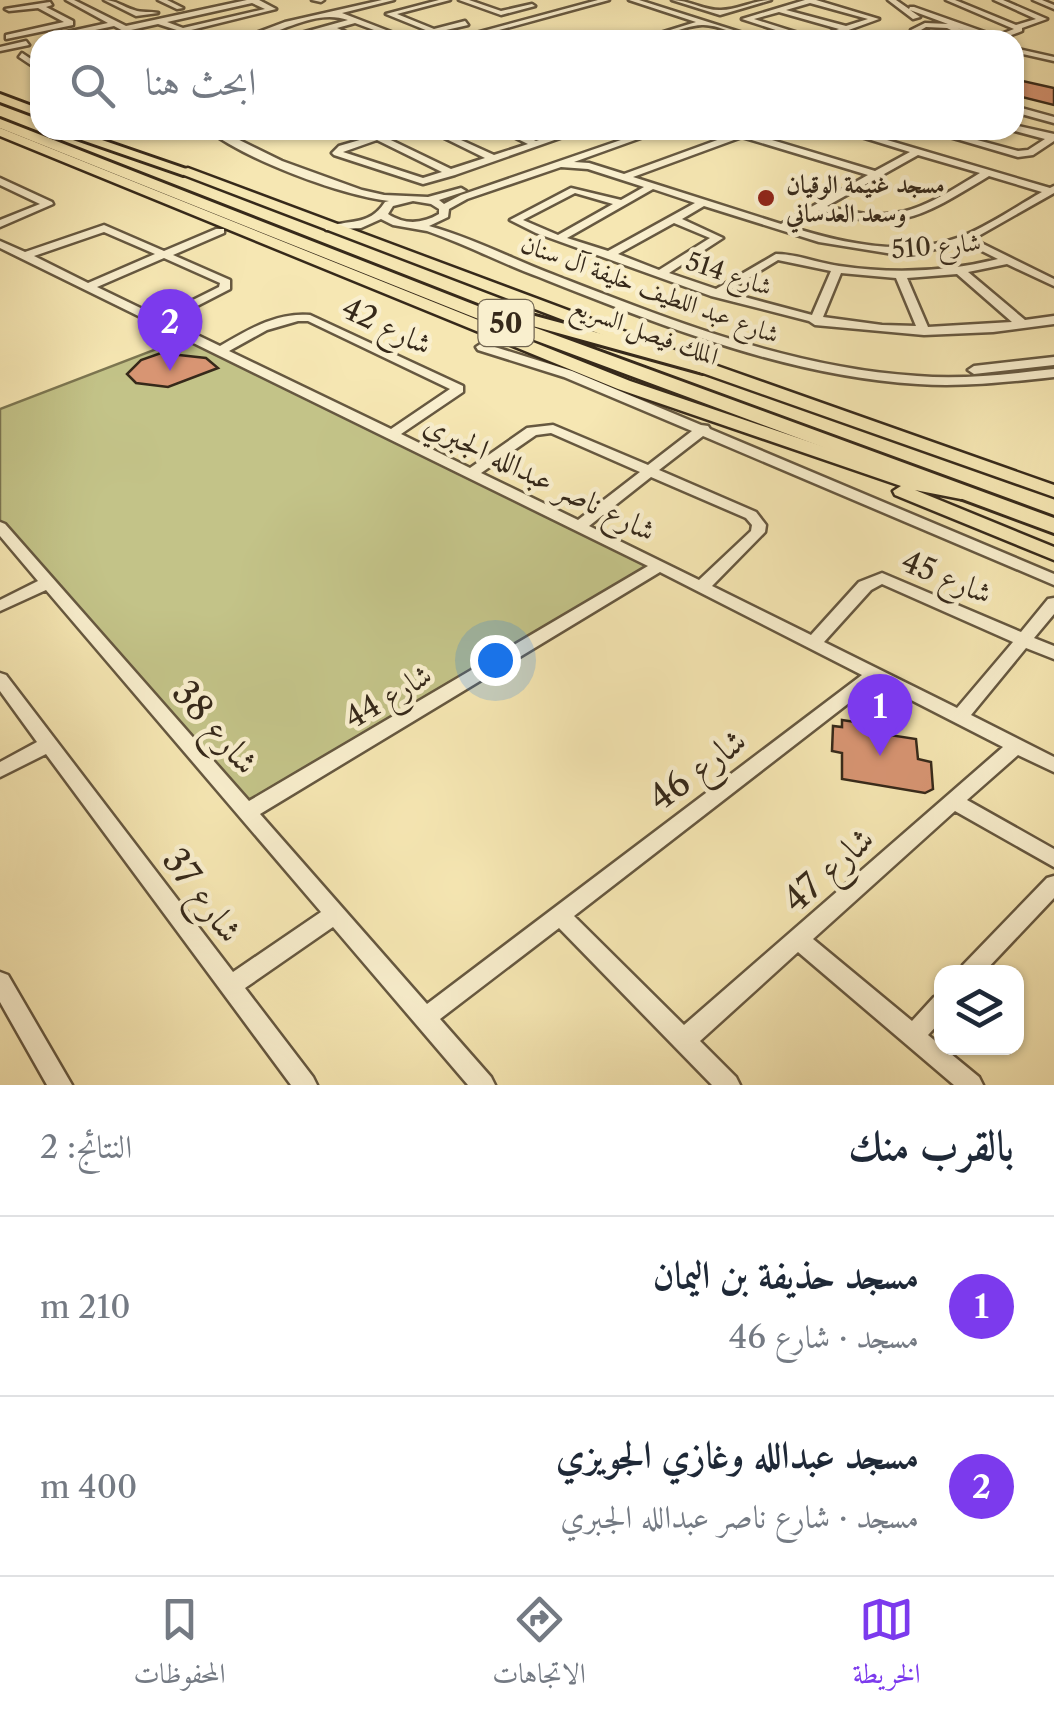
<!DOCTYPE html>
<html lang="ar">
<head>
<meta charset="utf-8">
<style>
  :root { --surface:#fff; --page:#f6f6f7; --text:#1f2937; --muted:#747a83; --line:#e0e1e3; --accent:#7c3aed }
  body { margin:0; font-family:"Libre Caslon Text",Amiri,serif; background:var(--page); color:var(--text); direction:rtl }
  .controls { position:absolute; right:30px; bottom:30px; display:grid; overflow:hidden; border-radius:20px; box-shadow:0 2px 8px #0004 }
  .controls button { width:90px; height:90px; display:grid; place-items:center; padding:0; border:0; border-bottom:2px solid var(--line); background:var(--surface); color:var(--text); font:50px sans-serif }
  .you { position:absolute; left:495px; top:660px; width:35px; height:35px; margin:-25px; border:8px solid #fff; border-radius:50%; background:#1a73e8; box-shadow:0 0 0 15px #1a73e833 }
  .badge { display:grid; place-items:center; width:65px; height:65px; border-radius:50%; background:var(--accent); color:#fff; font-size:32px; font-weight:700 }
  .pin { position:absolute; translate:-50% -82px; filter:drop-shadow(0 2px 5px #0008) }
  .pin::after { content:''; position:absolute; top:52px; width:35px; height:30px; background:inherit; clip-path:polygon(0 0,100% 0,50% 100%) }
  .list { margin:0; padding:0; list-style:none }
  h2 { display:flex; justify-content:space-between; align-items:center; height:130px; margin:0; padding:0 40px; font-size:42px }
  h2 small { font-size:32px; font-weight:400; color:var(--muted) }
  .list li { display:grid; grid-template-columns:65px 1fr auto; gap:30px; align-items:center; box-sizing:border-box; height:180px; padding:0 40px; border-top:2px solid var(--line) }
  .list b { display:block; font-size:38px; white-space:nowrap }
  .list p { margin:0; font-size:32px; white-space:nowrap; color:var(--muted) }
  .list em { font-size:32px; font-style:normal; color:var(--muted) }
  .icon { flex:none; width:55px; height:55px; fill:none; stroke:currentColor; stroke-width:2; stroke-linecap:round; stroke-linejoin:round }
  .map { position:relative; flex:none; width:1054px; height:1085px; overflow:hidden; direction:ltr }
  .search { position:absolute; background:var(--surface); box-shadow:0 2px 8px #0004; left:30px; right:30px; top:30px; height:110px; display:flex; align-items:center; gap:25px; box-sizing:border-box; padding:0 35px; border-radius:30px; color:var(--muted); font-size:38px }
  .sheet { height:490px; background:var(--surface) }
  nav { display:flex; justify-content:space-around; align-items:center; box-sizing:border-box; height:140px; border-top:2px solid var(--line); background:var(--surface); font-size:28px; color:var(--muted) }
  nav a { display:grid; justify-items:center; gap:5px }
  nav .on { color:var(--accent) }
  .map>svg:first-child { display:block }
  .green { fill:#c3c388; stroke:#7c7651; stroke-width:2.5 }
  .building { fill:#d89573; stroke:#36291a; stroke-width:2.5 }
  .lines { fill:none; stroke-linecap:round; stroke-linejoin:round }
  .minor-casing { stroke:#665840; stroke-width:5 }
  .major-casing { stroke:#36291a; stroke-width:5 }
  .highway-casing { stroke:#36291a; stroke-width:6 }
  .minor { fill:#f9efce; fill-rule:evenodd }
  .major { fill:#f6e7b3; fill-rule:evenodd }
  .highway { fill:#f6e7b3; fill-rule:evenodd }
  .poi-dot { fill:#8f2418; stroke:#f9efce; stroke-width:4 }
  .labels { text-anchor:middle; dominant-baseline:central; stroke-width:9; stroke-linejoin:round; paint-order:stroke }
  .far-poi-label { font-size:25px; font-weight:bold; fill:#36291a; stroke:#f9efce; text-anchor:start }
  .far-street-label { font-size:25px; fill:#36291a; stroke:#f9efce }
  .shield { fill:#f9efce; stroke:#706450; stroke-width:2.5 }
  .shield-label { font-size:28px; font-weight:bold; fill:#36291a }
  .street-label { font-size:30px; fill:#36291a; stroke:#f9efce }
  .near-street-label { font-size:35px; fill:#36291a; stroke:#f9efce }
</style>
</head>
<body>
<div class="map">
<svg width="1054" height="1085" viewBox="0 0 1054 1085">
  <rect width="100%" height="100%" fill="#f6e7b3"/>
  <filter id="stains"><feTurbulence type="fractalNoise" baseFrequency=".002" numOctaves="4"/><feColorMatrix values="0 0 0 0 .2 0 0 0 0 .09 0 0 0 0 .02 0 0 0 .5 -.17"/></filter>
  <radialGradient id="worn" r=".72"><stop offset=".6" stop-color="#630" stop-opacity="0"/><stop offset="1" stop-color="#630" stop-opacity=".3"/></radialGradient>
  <path class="green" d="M185 338 660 566 247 812 0 527V409Z"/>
  <path class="building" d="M1014 79 1054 88V105L1014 95Z
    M161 353 206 358 218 368 168 387 136 383 127 374 141 360Z
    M842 720 869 724 870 732 916 739 918 759 931 762 933 789 925 793 842 779V753L832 751 833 726 842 727Z"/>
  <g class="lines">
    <defs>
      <path id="minor" d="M66 0H74L126 26 247 0H259L276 9 183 32 158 24 131 30 150 40H140L114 26 53 39V35L108 23ZM252 3 265 9 183 28 167 22Z
        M104 0C116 0 123 7 134 10 142 13 150 11 158 13L136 16Z
        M158 0H167L183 8 177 9Z
        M312 0H324L321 2Z
        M382 0H394L342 13 412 40H401L355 23 337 28 364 40C350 40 338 29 325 31 308 33 293 40 276 40L348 20C311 7 274 40 237 40L285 22Z
        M439 0H450L397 14 434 29 465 21 468 25 433 33 386 14Z
        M459 0H469L501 11 532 4 535 6 501 15Z
        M598 0H609L463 40H450Z
        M629 0H639L765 40C743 40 721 24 702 25 680 26 661 40 638 40L696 22Z
        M672 0C689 0 705 11 721 10 738 10 754 0 771 0L720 15Z
        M805 0H816L879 19 821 40H806L742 19ZM810 3 868 19 846 26 786 10ZM779 12 839 29 814 38 754 19Z
        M888 0H896L909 9 910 7H914L996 36 1014 29 946 0H955L1016 25 1036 19 994 0H1003L1047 19 1022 28V31C990 44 986 38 955 27L965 31V35L941 40 911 30 925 23 948 24 910 10 920 17 913 19ZM926 27 947 28 955 32 942 36 921 30Z
        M1033 0H1042L1054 5V9Z
        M50 2 52 5 46 7 73 21V25L6 39V35L64 22 38 8 9 11 5 9Z
        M688 38H715L719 40H684Z
        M26 41 29 45 0 51V47Z
        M1014 48 1054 57V61L1014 52Z
        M22 53 40 65V71L19 57Z
        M1014 106 1054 117V123L1014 112Z
        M1014 125 1054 134V141L1033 155 1018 157 926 130H940L1018 151 1028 150 1045 139 1011 130H1014Z
        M208 130H219L282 161 362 190 384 195 428 197 461 188 466 191 439 200 444 204 461 195 650 130H663L574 162 589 163 624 174 742 131 875 171 910 152 839 130H853L1050 188 1054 186V193L973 239 1054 279V286L1007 264 968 272 1025 320 1054 316V324L993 332 924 335 815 325 809 321 711 296 536 233 510 220 571 188 621 200 644 187 588 169 561 167 467 199 449 209 448 217 429 226C473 238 514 260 557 276 673 321 791 368 917 376 963 380 1008 374 1054 369V377C1009 382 963 387 918 384 786 376 660 325 539 277 501 263 465 244 427 231L393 225 381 219 361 228 326 230 325 228C348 218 368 228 385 202L389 201C340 195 247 160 208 130ZM742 137 868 175 781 224 633 177ZM918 155 980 173C921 209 898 226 827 206ZM989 176 1042 192C1017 206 987 227 960 237 905 257 845 244 791 227L820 210C900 233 921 217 989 176ZM653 189 695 203 608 251 567 238ZM575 193 613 204 558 235 523 220ZM413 201 431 204 439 209V214C422 224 405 225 388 214L393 206ZM704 206 819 242 893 254 919 253 964 242 998 259C946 272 892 274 839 266 817 263 798 254 776 254L716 289 669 273 723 238 682 219ZM674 223 710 238 659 270 618 254ZM778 260 831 271 812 315 726 292ZM841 273 896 278 916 326 882 325 823 317ZM957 274 1012 322 928 327 907 278Z
        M359 130H370L451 169 485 158 428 130H439L494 155 528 144 499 130H511L536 141 570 130H583L455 175 423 184 334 155 332 153 339 146 370 137ZM377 140 442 172 423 178 343 152Z
        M0 178 52 202 53 204 0 227V220L40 204 0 185Z
        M104 225 164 251 216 229H224V233L173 255 230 280V289L168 321 220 346C248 330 276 312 310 315L463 386V392L401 434 470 468 527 428 553 425 648 465 692 431 564 377 478 350 476 347 482 343 572 371 701 425 708 426 710 429 1054 574V585L703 436 659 470 756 512 766 525 765 532 712 586 811 635 859 582 882 573 1021 632 1048 599 1054 598V614L1034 638 1054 646V659L1026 648 971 715 1054 757V772L1018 755 967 800 1054 849V867L955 811 813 939 912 1021 934 997 942 994V1020L928 1035 979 1077 983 1085H954L798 952 700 1041 736 1077 740 1085H712L559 928 440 1019 491 1077 495 1085H468L333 927 245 988 313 1077 317 1085H291L46 754 0 777V762L37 742 0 691V673L6 675 233 972 321 912 46 590 0 611V600L38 581 0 536V522L5 524 249 801 648 566 0 248V241L25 252ZM104 232 155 254 88 283 34 256ZM164 258 220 283 219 287 159 317 97 287ZM298 321H308L450 389 391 429 229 351 267 330ZM551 433 640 472 578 520 481 473 536 435ZM651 477 746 518 752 525 751 531 699 580 589 526ZM660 572 862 675 427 1004 260 814ZM882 584 1013 642 957 708 824 642 871 590ZM876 682 1003 747 684 1025 574 916Z
        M1054 357V365L974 374 968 370 974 366Z
        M1054 876V898L984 972H961L963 965 1047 878Z
        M0 972 8 975 72 1085H47L0 1002Z"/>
      <path id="major" d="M0 128 630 381 919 479 968 489 971 493 968 497 961 499 915 490 1054 547V560L895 495 893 491 901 486 618 389 0 136Z
        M188 168 709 363 1054 485V497L697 371 184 175V169Z"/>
      <path id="highway" d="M0 94 40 109V117L0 102Z
        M0 119 498 314 1054 518V533L486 322 0 128Z
        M53 130H73L195 172 183 175Z
        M535 316 710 363 712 367 703 373 529 325V317Z"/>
    </defs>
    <use href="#minor" class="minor-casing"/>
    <use href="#major" class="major-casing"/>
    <use href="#highway" class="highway-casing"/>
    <use href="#minor" class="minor"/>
    <use href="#major" class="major"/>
    <use href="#highway" class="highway"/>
  </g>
  <circle class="poi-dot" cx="766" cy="198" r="10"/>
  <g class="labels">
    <g class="far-poi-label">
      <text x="786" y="184">مسجد غنيمة الوقيان<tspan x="786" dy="29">وسعد العدساني</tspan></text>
    </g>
    <g class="far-street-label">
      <text transform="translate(936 246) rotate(-5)">شارع 510</text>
      <text transform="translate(729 274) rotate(18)">شارع 514</text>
      <text transform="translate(650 289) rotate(20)">شارع عبد اللطيف خليفة آل سنان</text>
      <text transform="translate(645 331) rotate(20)">الملك فيصل السريع</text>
    </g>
    <rect class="shield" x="478.5" y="300" width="55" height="46" rx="8"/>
    <g class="shield-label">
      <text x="506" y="323">50</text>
    </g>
    <g class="street-label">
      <text transform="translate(387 326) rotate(25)">شارع 42</text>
      <text transform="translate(540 477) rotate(26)">شارع ناصر عبدالله الجبري</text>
      <text transform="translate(947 577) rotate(22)">شارع 45</text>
      <text transform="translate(388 696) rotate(-31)">شارع 44</text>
    </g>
    <g class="near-street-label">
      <text transform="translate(216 727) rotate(49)">شارع 38</text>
      <text transform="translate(697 769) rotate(-37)">شارع 46</text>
      <text transform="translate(828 869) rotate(-42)">شارع 47</text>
      <text transform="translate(203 895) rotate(53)">شارع 37</text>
    </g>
  </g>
  <rect width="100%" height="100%" filter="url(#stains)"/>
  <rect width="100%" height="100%" fill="url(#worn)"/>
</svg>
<div class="controls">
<button><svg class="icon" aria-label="layers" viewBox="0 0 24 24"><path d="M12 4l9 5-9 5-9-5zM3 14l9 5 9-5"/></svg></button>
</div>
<div class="you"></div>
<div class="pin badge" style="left:880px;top:756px">1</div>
<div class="pin badge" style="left:170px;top:371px">2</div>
<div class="search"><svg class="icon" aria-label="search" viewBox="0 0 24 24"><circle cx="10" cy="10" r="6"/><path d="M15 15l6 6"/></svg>ابحث هنا</div>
</div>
<section class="sheet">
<h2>بالقرب منك<small>النتائج: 2</small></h2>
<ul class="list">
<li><span class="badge">1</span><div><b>مسجد حذيفة بن اليمان</b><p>مسجد · شارع 46</p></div><em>210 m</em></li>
<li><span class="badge">2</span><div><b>مسجد عبدالله وغازي الجويزي</b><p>مسجد · شارع ناصر عبدالله الجبري</p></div><em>400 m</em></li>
</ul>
</section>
<nav>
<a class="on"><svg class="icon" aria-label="map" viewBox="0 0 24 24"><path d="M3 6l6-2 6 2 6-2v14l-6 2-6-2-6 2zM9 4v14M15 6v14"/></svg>الخريطة</a>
<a><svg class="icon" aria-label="directions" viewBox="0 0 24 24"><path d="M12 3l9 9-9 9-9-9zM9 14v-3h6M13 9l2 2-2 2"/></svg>الاتجاهات</a>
<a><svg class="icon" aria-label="saved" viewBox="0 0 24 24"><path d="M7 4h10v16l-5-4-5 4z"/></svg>المحفوظات</a>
</nav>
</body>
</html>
